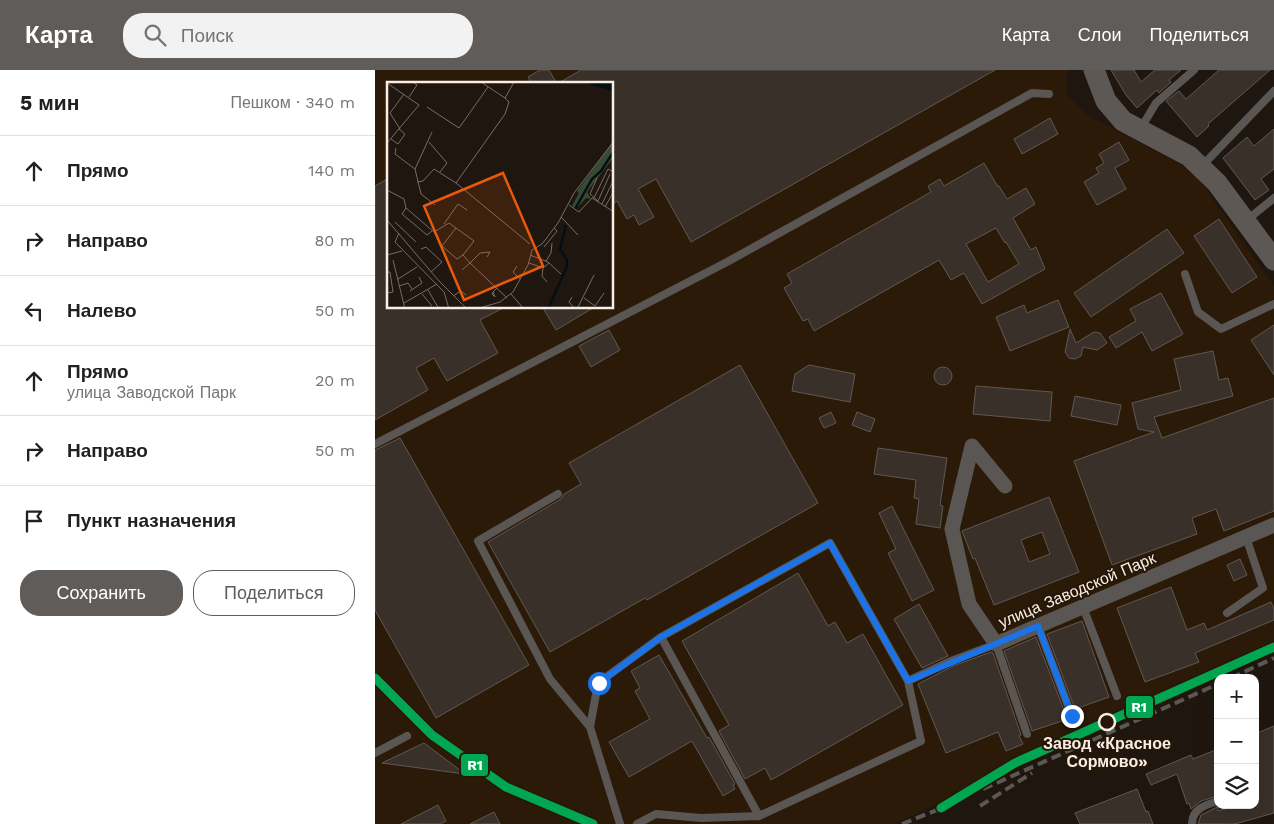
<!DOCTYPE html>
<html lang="ru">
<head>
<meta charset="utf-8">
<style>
  :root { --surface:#fff; --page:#f2f2f2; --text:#202124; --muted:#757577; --line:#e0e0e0; --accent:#5f5c59 }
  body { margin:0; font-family:"Work Sans",sans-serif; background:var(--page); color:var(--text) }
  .controls { position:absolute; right:15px; bottom:15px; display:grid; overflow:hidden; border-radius:10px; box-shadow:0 5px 20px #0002 }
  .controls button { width:45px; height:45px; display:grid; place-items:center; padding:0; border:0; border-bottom:1px solid var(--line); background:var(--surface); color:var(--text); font:25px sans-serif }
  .stop { position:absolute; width:15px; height:15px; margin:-11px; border:4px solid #1a73e8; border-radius:50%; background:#fff }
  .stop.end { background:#1a73e8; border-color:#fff; box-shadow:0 1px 5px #0008 }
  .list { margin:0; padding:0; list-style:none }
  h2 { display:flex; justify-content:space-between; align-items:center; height:65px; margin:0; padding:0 20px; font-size:21px }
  h2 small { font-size:16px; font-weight:400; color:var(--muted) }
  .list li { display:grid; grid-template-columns:32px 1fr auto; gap:15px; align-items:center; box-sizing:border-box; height:70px; padding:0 20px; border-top:1px solid var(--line) }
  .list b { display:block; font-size:19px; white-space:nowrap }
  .list p { margin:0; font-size:16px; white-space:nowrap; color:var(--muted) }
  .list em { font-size:16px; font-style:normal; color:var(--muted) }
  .actions { display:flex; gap:10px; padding:15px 20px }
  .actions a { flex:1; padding:11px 0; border:1px solid var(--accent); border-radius:20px; text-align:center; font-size:18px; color:var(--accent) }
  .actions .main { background:var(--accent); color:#fff }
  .icon { flex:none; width:28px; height:28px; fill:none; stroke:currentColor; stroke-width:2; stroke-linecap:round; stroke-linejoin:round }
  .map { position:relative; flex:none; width:899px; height:754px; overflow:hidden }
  header { display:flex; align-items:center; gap:30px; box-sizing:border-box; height:70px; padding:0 25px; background:var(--accent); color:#fff }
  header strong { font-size:24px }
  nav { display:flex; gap:28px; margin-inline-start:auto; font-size:18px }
  .search { width:350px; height:45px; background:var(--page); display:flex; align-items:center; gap:12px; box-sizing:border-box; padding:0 18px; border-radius:20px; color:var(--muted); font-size:19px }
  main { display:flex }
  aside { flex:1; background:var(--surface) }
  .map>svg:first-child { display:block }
  .built { fill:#2c1a08; fill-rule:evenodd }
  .building { fill:#393029; stroke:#605852; fill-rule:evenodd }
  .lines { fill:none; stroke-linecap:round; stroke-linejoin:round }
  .lane { stroke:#5a5653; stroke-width:8 }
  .street { stroke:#5a5653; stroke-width:15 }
  .secondary { stroke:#5d5854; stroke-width:21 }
  .rail { stroke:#5b5752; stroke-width:4; stroke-dasharray:10 5; stroke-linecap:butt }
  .rail-1-casing { stroke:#261708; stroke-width:12 }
  .rail-1 { stroke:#00a651; stroke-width:9 }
  .route { stroke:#1a73e8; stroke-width:6 }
  .stop-dot { fill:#261708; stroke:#f9eee5; stroke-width:2.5 }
  .labels { text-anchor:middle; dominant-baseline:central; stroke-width:4; stroke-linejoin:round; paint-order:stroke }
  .street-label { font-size:16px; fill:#f9eee5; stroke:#261708 }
  .stop-label { font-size:16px; font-weight:bold; fill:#f9eee5; stroke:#261708 }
  .inset-river { fill:none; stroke:#030f13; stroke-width:2.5 }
  .inset-road { fill:none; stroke:#766d65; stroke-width:1 }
  .view { fill:#e8590c; fill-opacity:0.15; stroke:#e8590c; stroke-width:2.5 }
  .inset-edge { fill:none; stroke:#f9eee5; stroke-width:2.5 }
  .line-badge { stroke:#261708; stroke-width:2 }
  .badge-label { font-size:14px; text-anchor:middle; font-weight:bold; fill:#fff }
</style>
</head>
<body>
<header>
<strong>Карта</strong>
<div class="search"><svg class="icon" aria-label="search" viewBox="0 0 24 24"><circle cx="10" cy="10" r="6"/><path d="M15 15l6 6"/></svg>Поиск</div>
<nav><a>Карта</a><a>Слои</a><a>Поделиться</a></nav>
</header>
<main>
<aside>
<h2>5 мин<small>Пешком · 340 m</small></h2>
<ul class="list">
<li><svg class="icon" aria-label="ahead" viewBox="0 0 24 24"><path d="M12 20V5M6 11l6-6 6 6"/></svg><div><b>Прямо</b></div><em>140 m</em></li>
<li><svg class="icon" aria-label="right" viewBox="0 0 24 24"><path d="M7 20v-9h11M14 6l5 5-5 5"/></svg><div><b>Направо</b></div><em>80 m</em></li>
<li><svg class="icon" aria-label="left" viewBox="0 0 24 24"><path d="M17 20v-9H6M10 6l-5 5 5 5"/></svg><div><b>Налево</b></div><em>50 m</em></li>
<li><svg class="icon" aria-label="ahead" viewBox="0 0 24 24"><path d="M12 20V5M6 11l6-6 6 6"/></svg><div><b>Прямо</b><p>улица Заводской Парк</p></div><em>20 m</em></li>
<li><svg class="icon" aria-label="right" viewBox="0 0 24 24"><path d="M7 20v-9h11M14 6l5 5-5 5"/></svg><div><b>Направо</b></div><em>50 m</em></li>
<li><svg class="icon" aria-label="arrive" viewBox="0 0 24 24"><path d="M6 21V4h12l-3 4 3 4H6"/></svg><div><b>Пункт назначения</b></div></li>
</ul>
<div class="actions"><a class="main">Сохранить</a><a>Поделиться</a></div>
</aside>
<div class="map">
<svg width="899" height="754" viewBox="0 0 899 754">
  <rect width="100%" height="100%" fill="#1f170f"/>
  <path class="built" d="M0 0H693L691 8 693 26 714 46 818 101 899 216V576L519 754H0ZM14 14H238V238H14Z"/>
  <path class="building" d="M165 0H174L182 14H157L153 7Z
    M206 0H620L316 172 281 109 263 119 279 147 264 155 259 145 252 149 242 131 238 134V14H182Z
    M736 0H759L766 12 780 0H806L794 10 796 12 784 23 782 20 762 38 751 25Z
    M844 0H895L833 54 834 56 822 67 791 31 804 21 811 29Z
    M675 48 683 64 647 84 639 69Z
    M899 59V99L886 109 894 120 880 130 848 88 872 67 879 76Z
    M744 72 754 90 740 98 751 119 722 135 709 112 724 103 721 98 729 93 724 84Z
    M609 93 623 117 624 116 632 129 651 118 660 134 638 148 656 180 661 177 670 199 607 234 589 203 576 210 564 190 439 261 433 249 428 251 409 218 417 213 412 204 556 122 553 116 565 109 569 116ZM621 158 630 173 631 172 644 194 613 212 591 174Z
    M14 108V238H128L105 250 123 283 72 311 59 288 41 298 53 320 0 350V116Z
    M844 149 882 207 857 223 819 166Z
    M792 159 809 183 716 247 699 223Z
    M786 223 808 264 777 281 767 262 741 278 734 267 761 251 755 239Z
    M683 230 694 257 635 281 621 247 649 235 652 243Z
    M168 238H218L181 260Z
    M899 255V305L876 270Z
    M695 259 701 273 719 262 725 263 732 273 722 280 708 277 706 286 700 289 694 288 690 282Z
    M234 260 245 280 216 297 204 276Z
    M838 281 844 310 853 308 858 326 779 347 787 368 899 328V441L849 461 841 439 817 448 822 464 737 495 699 391 779 362 763 359 757 333 806 320 799 289Z
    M365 295 443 433 272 530 270 528 175 582 113 472 186 429 189 424 206 414 194 393Z
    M434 295 480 304 475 332 417 321 420 304Z
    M559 306a9 9 0 1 1 18 0a9 9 0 1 1-18 0Z
    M601 316 677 322 675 351 598 344Z
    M700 326 746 335 742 355 696 346Z
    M456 342 461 353 449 358 444 348Z
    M482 342 500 349 495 362 477 355Z
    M25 368 154 595 61 648 0 540V380Z
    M503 378 572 388 565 435 568 436 565 458 541 454 544 429 539 428 541 410 499 404Z
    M674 427 704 502 619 535 600 488 598 489 587 461ZM667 462 675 484 654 492 646 470Z
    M517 436 559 520 537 531 513 483 521 479 504 443Z
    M865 489 872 505 859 511 852 495Z
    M423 503 453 556 460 552 472 573 488 564 528 635 396 710 390 698 370 709 344 661 354 655 307 571Z
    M796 517 812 560 829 553 832 560 896 532 899 539V550L820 583 824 592 770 612 742 538Z
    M544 534 573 586 547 598 519 549Z
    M707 551 734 627 700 639 672 564Z
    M661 567 690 643 688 644 690 650 657 661 629 581Z
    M616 582 618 583 646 665 644 666 648 674 631 681 623 662 571 683 543 614 578 596Z
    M284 585 332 668 334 667 360 714 358 715 360 719 348 726 317 671 254 707 234 672 275 649 260 621 265 618 256 601Z
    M899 656V743L860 754H823L826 745 840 738 843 737V741L864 735H880V664Z
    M49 673 90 704 7 693Z
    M843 679V726L826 731 816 739 814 733 812 734 802 704 776 715 771 704 816 685 818 689Z
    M762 719 771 742 773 741 778 754H705L700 743Z
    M63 735 71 751 65 754H26Z
    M119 742 125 754H95Z"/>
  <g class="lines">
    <path class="lane" d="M766 58 781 33 819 0
      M826 97 899 21
      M872 150 899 128
      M810 204 823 242 846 259 899 234
      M0 374 352 192 657 23 674 24
      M183 424 103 471 175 609 215 657
      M708 537 742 626
      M852 543 888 518 871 467
      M663 556 697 646
      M533 611 546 671 384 746 286 567 455 473 533 611 576 591 621 574 652 664
      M0 683 32 666
      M245 754 215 657 223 613 286 567
      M262 754 281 744 326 748 384 746
      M817 754C817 739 830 735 843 731"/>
    <path class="street" d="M630 416 597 376 577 459 594 534 621 574 899 455"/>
    <path class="secondary" d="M719 0 731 31 748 51 814 86 842 113 899 190"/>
    <path class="rail" d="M0 608 57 665 131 717 218 754
      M856 608 899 588
      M608 719 843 614
      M605 736 657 703
      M566 738 640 693 899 577
      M527 754 572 736"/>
    <defs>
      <path id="rail-1" d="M0 608 57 665 131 717 218 754
        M566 738 640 693 899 577"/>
    </defs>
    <use href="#rail-1" class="rail-1-casing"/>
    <use href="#rail-1" class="rail-1"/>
  </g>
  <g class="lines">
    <path class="route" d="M224 613 286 567 455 473 533 611 663 556 697 646"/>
  </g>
  <circle class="stop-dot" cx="732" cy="652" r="8"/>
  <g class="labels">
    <g class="street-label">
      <text transform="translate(702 520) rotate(-23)">улица Заводской Парк</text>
    </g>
    <g class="stop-label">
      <text x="732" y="673">Завод «Красное<tspan x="732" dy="18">Сормово»</tspan></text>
    </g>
  </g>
  <g transform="translate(12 12)">
    <rect width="226" height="226" fill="#1f170f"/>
    <path d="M226 60V76L200 110 204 117 199 116 189 127 185 124 192 111 190 109Z" fill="#364b35"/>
    <path d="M202 0H226V9L204 3Z" fill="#030f13"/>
    <path class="inset-river" d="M188 127 205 97 214 89 227 69M161 227 180 184V178L173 167 179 143"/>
    <path class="inset-road" d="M94 0 118 16 127 0M0 1 32 23 0 61M22 15 30 3 27 1M118 16 122 20 118 32 69 101 143 162M40 25 72 46 101 5M13 47 3 31 17 12M4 57 11 62 18 52 12 47M42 60 60 81 53 90M9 66 8 72 28 87 34 112 48 123M28 87 45 50M210 96 203 112 211 119 223 92M30 100 36 99 47 87 69 101M0 108 17 117 19 126 47 150 62 141 69 146M207 116 221 87 227 90M215 122 227 97M182 123 192 130 205 116 227 130M218 125 227 109M19 126 15 132 40 153 45 149M174 135 191 153M0 138 52 199 80 227M8 140 29 160M57 142 71 122 80 128M47 150 55 164M12 151 8 160 57 210 62 227M157 165 170 149 167 146M34 167 39 165 55 180 44 190M0 173 15 169M143 173 161 180 174 192M100 175 103 170 93 171 83 181 120 216M6 178 18 227M159 179 164 171 165 161M142 181 156 186 162 181M130 184 126 190 133 197M156 186 155 194 160 200M75 188 83 181 76 173 87 159 69 146 55 164 70 177 76 173M0 190H3L6 210 0 211M11 197 30 185M12 204 21 201 25 207M41 208 52 227M23 209 35 201 32 195M106 210 108 215 105 212 106 210 110 206M35 212 45 224M124 212 137 227M66 214 74 209 79 213M185 215 182 220 188 227M197 216 208 224 217 211M17 221 50 202M89 227 113 220 126 210 141 183 145 168 155 162 171 141 187 111 227 59M190 227 207 193"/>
    <path class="view" d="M116 91 156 184 77 218 37 124Z"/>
    <rect width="226" height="226" class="inset-edge"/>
  </g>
  <g class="line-badge">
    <rect x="750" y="625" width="29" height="24" rx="5" fill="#00a651"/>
    <rect x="85" y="683" width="29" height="24" rx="5" fill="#00a651"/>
  </g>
  <g class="badge-label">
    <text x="764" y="642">R1</text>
    <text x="100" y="700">R1</text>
  </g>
</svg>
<div class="controls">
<button>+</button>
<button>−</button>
<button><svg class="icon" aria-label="layers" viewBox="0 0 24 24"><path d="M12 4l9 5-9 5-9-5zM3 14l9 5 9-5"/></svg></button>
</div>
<div class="stop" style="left:224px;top:613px"></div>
<div class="stop end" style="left:697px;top:646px"></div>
</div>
</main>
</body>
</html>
